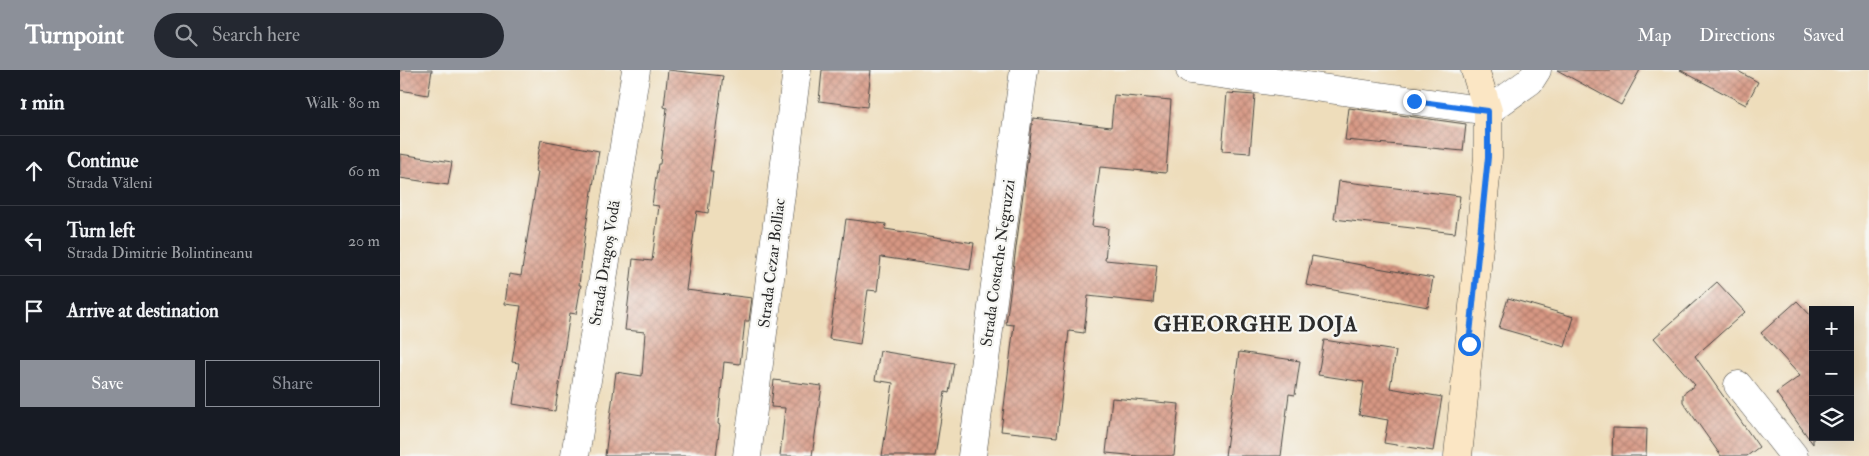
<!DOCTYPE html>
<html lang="en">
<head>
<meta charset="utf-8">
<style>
  :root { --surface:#171b24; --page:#242831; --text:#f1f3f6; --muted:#9ea1a6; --line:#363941; --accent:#8c9099 }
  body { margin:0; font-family:"IM FELL Double Pica",serif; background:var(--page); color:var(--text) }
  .controls { position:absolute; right:15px; bottom:15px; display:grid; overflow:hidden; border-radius:0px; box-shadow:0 5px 20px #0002 }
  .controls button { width:45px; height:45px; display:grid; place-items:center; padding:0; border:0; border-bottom:1px solid var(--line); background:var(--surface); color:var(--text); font:25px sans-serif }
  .stop { position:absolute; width:15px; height:15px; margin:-11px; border:4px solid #1a73e8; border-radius:50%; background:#fff }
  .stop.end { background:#1a73e8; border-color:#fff; box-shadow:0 1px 5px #0008 }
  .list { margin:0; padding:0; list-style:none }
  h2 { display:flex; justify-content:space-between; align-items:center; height:65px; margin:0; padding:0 20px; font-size:21px }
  h2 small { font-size:16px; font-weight:400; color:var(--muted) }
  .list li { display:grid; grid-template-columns:32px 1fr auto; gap:15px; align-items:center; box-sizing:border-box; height:70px; padding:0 20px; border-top:1px solid var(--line) }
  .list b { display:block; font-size:19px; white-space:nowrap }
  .list p { margin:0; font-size:16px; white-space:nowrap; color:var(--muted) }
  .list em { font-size:16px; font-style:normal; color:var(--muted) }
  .actions { display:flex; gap:10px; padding:15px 20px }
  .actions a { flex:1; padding:11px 0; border:1px solid var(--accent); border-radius:0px; text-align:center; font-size:18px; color:var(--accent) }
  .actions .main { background:var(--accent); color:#fff }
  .icon { flex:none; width:28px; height:28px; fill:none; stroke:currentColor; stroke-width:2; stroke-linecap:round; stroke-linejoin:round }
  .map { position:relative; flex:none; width:1469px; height:386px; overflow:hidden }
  header { display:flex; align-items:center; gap:30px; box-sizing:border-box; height:70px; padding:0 25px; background:var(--accent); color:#fff }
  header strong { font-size:24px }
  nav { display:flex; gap:28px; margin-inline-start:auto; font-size:18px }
  .search { width:350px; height:45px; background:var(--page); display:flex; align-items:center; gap:12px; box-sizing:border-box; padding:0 18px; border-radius:28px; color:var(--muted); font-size:19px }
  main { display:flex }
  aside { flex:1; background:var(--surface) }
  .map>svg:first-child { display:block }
  .building { fill:url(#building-cross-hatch) }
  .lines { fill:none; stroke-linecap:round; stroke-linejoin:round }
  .street-casing { stroke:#484641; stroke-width:29 }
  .secondary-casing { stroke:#484641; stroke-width:29 }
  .street { stroke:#fff; stroke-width:28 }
  .secondary { stroke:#fbe6c4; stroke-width:28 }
  .route { stroke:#1a73e8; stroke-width:6 }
  .labels { text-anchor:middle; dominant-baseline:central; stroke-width:4.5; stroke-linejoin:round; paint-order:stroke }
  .street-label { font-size:16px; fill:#2b2b2b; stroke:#f6f6f2 }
  .district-label { font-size:21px; font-weight:bold; letter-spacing:1px; fill:#2b2b2b; stroke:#f6f6f2 }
</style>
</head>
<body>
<header>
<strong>Turnpoint</strong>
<div class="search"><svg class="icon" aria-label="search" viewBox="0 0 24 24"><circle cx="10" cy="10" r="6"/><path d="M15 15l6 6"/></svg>Search here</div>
<nav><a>Map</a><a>Directions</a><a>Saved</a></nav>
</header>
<main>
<aside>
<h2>1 min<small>Walk · 80 m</small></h2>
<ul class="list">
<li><svg class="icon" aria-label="ahead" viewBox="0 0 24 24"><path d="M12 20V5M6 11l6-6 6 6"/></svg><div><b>Continue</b><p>Strada Văleni</p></div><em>60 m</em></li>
<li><svg class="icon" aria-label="left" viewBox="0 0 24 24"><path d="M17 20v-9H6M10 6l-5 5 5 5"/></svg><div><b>Turn left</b><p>Strada Dimitrie Bolintineanu</p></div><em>20 m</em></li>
<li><svg class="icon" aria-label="arrive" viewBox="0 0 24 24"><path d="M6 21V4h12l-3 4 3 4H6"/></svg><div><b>Arrive at destination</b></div></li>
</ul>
<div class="actions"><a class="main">Save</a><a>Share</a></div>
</aside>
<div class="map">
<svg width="1469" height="386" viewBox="0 0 1469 386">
  <defs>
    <pattern id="building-cross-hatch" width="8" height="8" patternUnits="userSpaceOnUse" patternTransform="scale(1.25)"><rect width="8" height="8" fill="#d79783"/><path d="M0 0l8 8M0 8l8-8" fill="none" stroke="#af7b6b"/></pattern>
  </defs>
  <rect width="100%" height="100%" fill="#f6f6f2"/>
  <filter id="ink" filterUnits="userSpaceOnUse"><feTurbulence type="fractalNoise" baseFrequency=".02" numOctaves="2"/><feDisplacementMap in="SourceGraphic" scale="10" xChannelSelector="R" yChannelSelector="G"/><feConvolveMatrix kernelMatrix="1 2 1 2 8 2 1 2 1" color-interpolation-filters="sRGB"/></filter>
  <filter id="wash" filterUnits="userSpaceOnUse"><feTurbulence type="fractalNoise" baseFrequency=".0096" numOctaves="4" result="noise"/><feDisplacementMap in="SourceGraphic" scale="20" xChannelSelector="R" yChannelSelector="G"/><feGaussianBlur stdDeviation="1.12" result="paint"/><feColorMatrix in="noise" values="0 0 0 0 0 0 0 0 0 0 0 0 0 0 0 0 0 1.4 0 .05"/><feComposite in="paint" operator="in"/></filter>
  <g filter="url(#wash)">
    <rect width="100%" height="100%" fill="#edb"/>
    <g id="blocks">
      <path class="building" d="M0 0H32L28 25 0 20Z
        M268 0 323 6 310 101H313L308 143 297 141 286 220 352 228 349 251H345L340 294 324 292 318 354 320 355 316 386H205L216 302 242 306 245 262 225 260 233 189 252 191 259 136 252 135 258 94H260L267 38 264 37Z
        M422 0H471L467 37 419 31Z
        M1157 0H1240L1221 35Z
        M1280 0H1336L1358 12 1346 35Z
        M827 23 855 25 850 83 822 81Z
        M714 25 771 30 766 103 700 97 692 156 708 158 705 190 757 195 753 233 688 226 684 263 669 261 657 367 601 361 614 255 606 254 633 48 711 57Z
        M949 38 1066 54 1063 81 945 70Z
        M141 70 199 81 185 162 179 215H181L176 244 170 243 155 341 113 334 119 293 112 292 121 236 105 234 109 204 121 206 138 102H135Z
        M0 84 52 92 48 115 0 108Z
        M939 111 1060 126 1055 163 934 149Z
        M446 149 486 154 485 159 574 173 570 200 481 187 477 221 468 220 460 274 429 269Z
        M912 186 1033 208 1028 237 906 215Z
        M1317 212 1345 242 1295 286 1359 377 1347 386H1321L1283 332V324L1295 315 1254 268Z
        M1108 228 1174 247 1165 277 1099 258Z
        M1397 231 1413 248V374L1376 323 1400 306 1361 263Z
        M924 270 996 281 990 318 1042 327 1033 381 984 373 988 350 959 345 964 312 918 305Z
        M480 281 554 293 549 323 545 322 535 386H482L493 313 475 310Z
        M839 282 900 291 895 325 889 324 881 386H825Z
        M374 310 422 316 412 386H380L385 338 371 337Z
        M712 328 779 334 774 386H739L706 383Z
        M1213 358 1247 359 1246 386H1212Z"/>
    </g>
  </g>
  <g filter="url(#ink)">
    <use href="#blocks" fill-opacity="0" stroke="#484641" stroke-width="1"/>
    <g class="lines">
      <defs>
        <path id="street" d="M790 0 1088 41 1130 11 1137 0
          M1338 315 1394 386
          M175 386 236 0
          M347 386 397 0
          M572 386 624 0"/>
        <path id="secondary" d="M1058 386 1088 87V41L1075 0"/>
      </defs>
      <use href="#street" class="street-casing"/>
      <use href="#secondary" class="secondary-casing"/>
      <use href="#street" class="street"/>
      <use href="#secondary" class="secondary"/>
    </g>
  </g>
  <g class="lines" filter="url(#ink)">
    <path class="route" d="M1014 31 1088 41V87L1069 274"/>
  </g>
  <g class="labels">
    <g class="street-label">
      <text transform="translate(205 193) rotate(-81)">Strada Dragoș Vodă</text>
      <text transform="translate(372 193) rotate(-83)">Strada Cezar Bolliac</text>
      <text transform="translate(598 193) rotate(-82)">Strada Costache Negruzzi</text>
    </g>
    <g class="district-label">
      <text x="856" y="254">GHEORGHE DOJA</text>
    </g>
  </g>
</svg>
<div class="controls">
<button>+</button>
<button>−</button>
<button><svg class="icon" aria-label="layers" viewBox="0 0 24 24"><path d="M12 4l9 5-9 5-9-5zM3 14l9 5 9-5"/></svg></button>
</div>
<div class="stop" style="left:1069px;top:274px"></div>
<div class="stop end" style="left:1014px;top:31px"></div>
</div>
</main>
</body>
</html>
